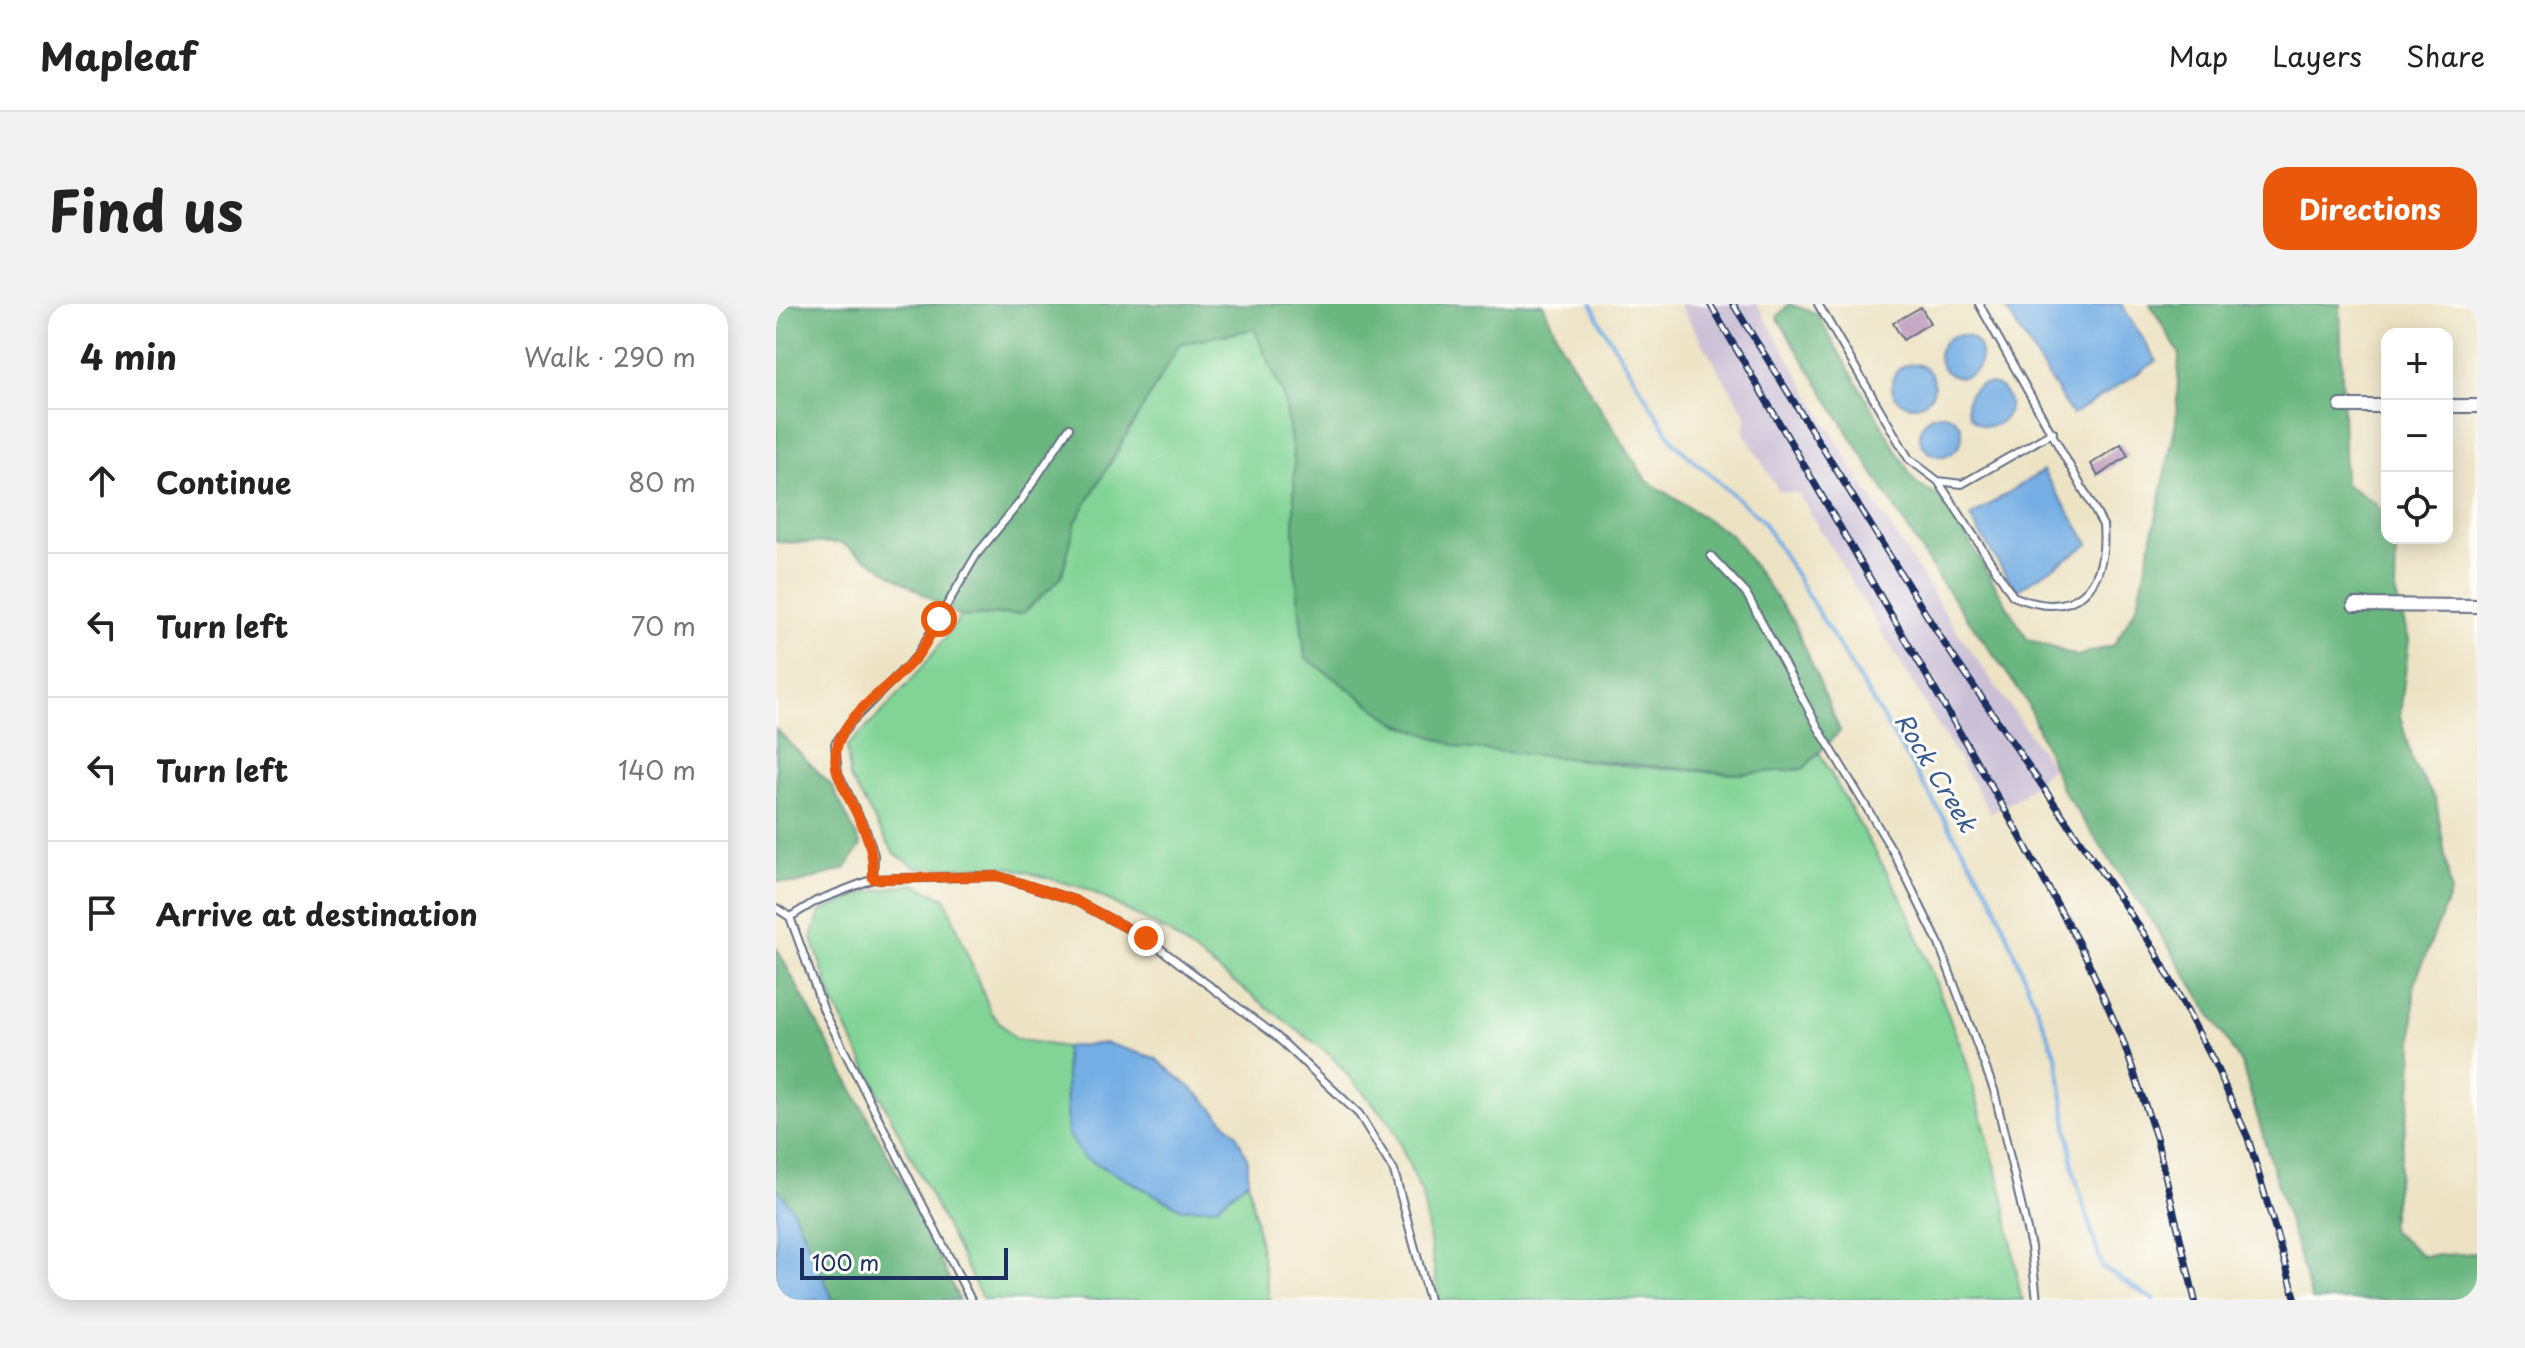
<!DOCTYPE html>
<html lang="en">
<head>
<meta charset="utf-8">
<style>
  :root { --surface:#fff; --page:#f2f2f2; --text:#222; --muted:#767676; --line:#e0e0e0; --accent:#ea580c }
  body { margin:0; font-family:"Playpen Sans",sans-serif; background:var(--page); color:var(--text) }
  .controls { position:absolute; right:24px; top:24px; display:grid; overflow:hidden; border-radius:16px; box-shadow:0 4px 20px #0003 }
  .controls button { width:72px; height:72px; display:grid; place-items:center; padding:0; border:0; border-bottom:2px solid var(--line); background:var(--surface); color:var(--text); font:40px sans-serif }
  .scale { position:absolute; left:24px; bottom:20px; width:208px; box-sizing:border-box; padding-left:8px; border:4px solid #1b2f5e; border-top:0; font-size:22px; line-height:28px; white-space:nowrap; color:#1b2f5e; -webkit-text-stroke:6px #fdfcf7; paint-order:stroke }
  .stop { position:absolute; width:24px; height:24px; margin:-18px; border:6px solid #ea580c; border-radius:50%; background:#fff }
  .stop.end { background:#ea580c; border-color:#fff; box-shadow:0 2px 8px #0008 }
  .list { margin:0; padding:0; list-style:none }
  h2 { display:flex; justify-content:space-between; align-items:center; height:104px; margin:0; padding:0 32px; font-size:34px }
  h2 small { font-size:26px; font-weight:400; color:var(--muted) }
  .list li { display:grid; grid-template-columns:52px 1fr auto; gap:24px; align-items:center; box-sizing:border-box; height:144px; padding:0 32px; border-top:2px solid var(--line) }
  .list b { display:block; font-size:30px; white-space:nowrap }
  .list em { font-size:26px; font-style:normal; color:var(--muted) }
  .icon { flex:none; width:44px; height:44px; fill:none; stroke:currentColor; stroke-width:2; stroke-linecap:round; stroke-linejoin:round }
  .map { position:relative; flex:none; width:1701px; height:996px; overflow:hidden; border-radius:24px }
  header { display:flex; align-items:center; gap:48px; box-sizing:border-box; height:112px; padding:0 40px; background:var(--surface); border-bottom:2px solid var(--line) }
  header strong { font-size:38px }
  nav { display:flex; gap:44px; margin-inline-start:auto; font-size:28px }
  .intro { display:flex; align-items:center; justify-content:space-between; box-sizing:border-box; height:192px; padding:0 48px }
  h1 { margin:0; font-size:56px }
  .button { padding:20px 36px; border-radius:24px; background:var(--accent); color:#fff; font-size:28px; font-weight:700 }
  main { display:flex; gap:48px; padding:0 48px }
  aside { flex:1; background:var(--surface); border-radius:24px; box-shadow:0 4px 20px #0003 }
  .map>svg:first-child { display:block }
  .industrial { fill:#cabfd6 }
  .green { fill:#82d496; stroke:#4e827a; stroke-width:2 }
  .forest { fill:#69b67f; stroke:#42726e; stroke-width:2 }
  .water { fill:#74aee4; stroke:#486ea1; stroke-width:2 }
  .lines { fill:none; stroke-linecap:round; stroke-linejoin:round }
  .stream { stroke:#74aee4; stroke-width:4 }
  .building { fill:#bc98bb }
  .service-casing { stroke:#646e82; stroke-width:10 }
  .minor-casing { stroke:#646e82; stroke-width:16 }
  .service { stroke:#fff; stroke-width:6 }
  .minor { stroke:#fff; stroke-width:12 }
  .rail-casing { stroke:#1b2f5e; stroke-width:7 }
  .rail { stroke:#fdfcf7; stroke-width:4; stroke-dasharray:12; stroke-linecap:butt }
  .route { stroke:#ea580c; stroke-width:10 }
  .labels { text-anchor:middle; dominant-baseline:central; stroke-width:6; stroke-linejoin:round; paint-order:stroke }
  .water-label { font-size:24px; font-style:italic; fill:#3a5b8d; stroke:#fdfcf7 }
</style>
</head>
<body>
<header>
<strong>Mapleaf</strong>
<nav><a>Map</a><a>Layers</a><a>Share</a></nav>
</header>
<div class="intro"><h1>Find us</h1><a class="button">Directions</a></div>
<main>
<aside>
<h2>4 min<small>Walk · 290 m</small></h2>
<ul class="list">
<li><svg class="icon" aria-label="ahead" viewBox="0 0 24 24"><path d="M12 20V5M6 11l6-6 6 6"/></svg><div><b>Continue</b></div><em>80 m</em></li>
<li><svg class="icon" aria-label="left" viewBox="0 0 24 24"><path d="M17 20v-9H6M10 6l-5 5 5 5"/></svg><div><b>Turn left</b></div><em>70 m</em></li>
<li><svg class="icon" aria-label="left" viewBox="0 0 24 24"><path d="M17 20v-9H6M10 6l-5 5 5 5"/></svg><div><b>Turn left</b></div><em>140 m</em></li>
<li><svg class="icon" aria-label="arrive" viewBox="0 0 24 24"><path d="M6 21V4h12l-3 4 3 4H6"/></svg><div><b>Arrive at destination</b></div></li>
</ul>
</aside>
<div class="map">
<svg width="1701" height="996" viewBox="0 0 1701 996">
  <rect width="100%" height="100%" fill="#fdfcf7"/>
  <filter id="ink" filterUnits="userSpaceOnUse"><feTurbulence type="fractalNoise" baseFrequency=".0125" numOctaves="2"/><feDisplacementMap in="SourceGraphic" scale="16" xChannelSelector="R" yChannelSelector="G"/><feConvolveMatrix kernelMatrix="1 2 1 2 8 2 1 2 1" color-interpolation-filters="sRGB"/></filter>
  <filter id="wash" filterUnits="userSpaceOnUse"><feTurbulence type="fractalNoise" baseFrequency=".006" numOctaves="4" result="noise"/><feDisplacementMap in="SourceGraphic" scale="32" xChannelSelector="R" yChannelSelector="G"/><feGaussianBlur stdDeviation="1.8" result="paint"/><feColorMatrix in="noise" values="0 0 0 0 0 0 0 0 0 0 0 0 0 0 0 0 0 1.4 0 .05"/><feComposite in="paint" operator="in"/></filter>
  <g filter="url(#wash)">
    <rect width="100%" height="100%" fill="#ede3c4"/>
    <path class="industrial" d="M903 0H981L1073 158 1179 324 1276 463 1246 492 1215 509 1022 189 1003 187 967 127 971 113Z"/>
    <path class="green" d="M479 25 508 92 518 156V255L529 353 620 419 781 453 853 462 961 470 1027 465 1043 449 1128 599 1189 753 1227 890 1245 994 1249 996H663L647 892 614 818 553 750 392 628 311 585 229 562 141 564 118 549 74 474 71 442C114 403 151 361 184 313L247 309 285 274 300 217 404 39Z
      M138 580 169 594 215 709 239 735 289 743 292 830 440 903 472 876 494 996H207L56 696 36 634 44 608 92 588Z"/>
    <path class="forest" d="M0 0H767L786 43 870 176 955 231 1018 318 1064 427 1027 465 961 470 686 444 620 419 529 353 518 254V156L508 92 478 25 404 40 300 217 285 274 247 309 184 313 65 239 0 238Z
      M1013 0 1040 9 1139 178 1169 197 1251 335 1301 352 1338 341 1362 300 1400 119 1403 49 1374 0H1564L1569 180 1599 199 1611 213V234H1620L1619 287 1633 335 1624 412 1637 460 1660 496 1675 588 1638 680 1636 777 1614 925 1647 952 1701 949V996H1536L1466 761 1391 640 1286 485 1250 396 1161 272 1001 13Z
      M0 425 56 482 85 541 69 565 19 580 0 577Z
      M0 643 129 883 183 996H57L17 906 0 882Z"/>
    <path class="water" d="M1227 0H1345L1381 57 1296 111Z
      M1163 52a21 21 0 1 1 42 0a21 21 0 1 1-42 0Z
      M1116 81a21 21 0 1 1 42 0a21 21 0 1 1-42 0Z
      M1191 101a21 21 0 1 1 42 0a21 21 0 1 1-42 0Z
      M1144 131a21 21 0 1 1 42 0a21 21 0 1 1-42 0Z
      M1267 167 1313 240 1240 287 1194 213Z
      M330 739 379 754 427 794 460 830 472 856V876L440 903 406 905 307 853 292 830 289 743Z
      M0 882 17 906 57 996H0Z"/>
    <g class="lines">
      <path class="stream" d="M816 0 826 22 899 140 986 216 1216 593 1281 754 1298 869 1326 963 1378 996"/>
    </g>
    <g id="blocks">
      <path class="building" d="M1145 3 1154 19 1127 36 1117 19Z
        M1345 140 1352 152 1322 172 1315 160Z"/>
    </g>
  </g>
  <g filter="url(#ink)">
    <use href="#blocks" fill-opacity="0" stroke="#646e82" stroke-width="2"/>
    <g class="lines">
      <defs>
        <path id="service" d="M1042 0 1133 155 1162 177 1186 180 1277 128
          M1162 177 1237 292C1299 318 1332 284 1327 221L1203 0
          M935 252 970 289 1043 425 1118 549 1163 640 1218 786 1255 943 1261 996
          M97 575 98 551 91 529 62 469 59 440 75 418 140 353 201 250 244 198 293 124
          M0 604 14 613 40 597 97 575 222 572 298 596 370 634 500 732 583 810 618 867 653 996
          M14 613 48 707 195 996"/>
        <path id="minor" d="M1565 102H1611
          M1671 102H1701
          M1578 301 1701 302"/>
      </defs>
      <use href="#service" class="service-casing"/>
      <use href="#minor" class="minor-casing"/>
      <use href="#service" class="service"/>
      <use href="#minor" class="minor"/>
      <defs>
        <path id="rail" d="M934 0 1240 525 1310 653 1347 737 1380 833 1419 996
          M957 0 1168 339 1377 643 1438 758 1472 834 1520 996"/>
      </defs>
      <use href="#rail" class="rail-casing"/>
      <use href="#rail" class="rail"/>
    </g>
  </g>
  <g class="lines" filter="url(#ink)">
    <path class="route" d="M163 315C156 327 150 341 141 352 115 386 42 422 63 473 79 511 99 532 97 575L222 572 298 596 370 634"/>
  </g>
  <g class="labels">
    <g class="water-label">
      <text transform="translate(1161 468) rotate(59)">Rock Creek</text>
    </g>
  </g>
</svg>
<div class="controls">
<button>+</button>
<button>−</button>
<button><svg class="icon" aria-label="locate" viewBox="0 0 24 24"><circle cx="12" cy="12" r="6"/><path d="M12 2v4M12 18v4M2 12h4M18 12h4"/></svg></button>
</div>
<div class="scale">100 m</div>
<div class="stop" style="left:163px;top:315px"></div>
<div class="stop end" style="left:370px;top:634px"></div>
</div>
</main>
</body>
</html>
